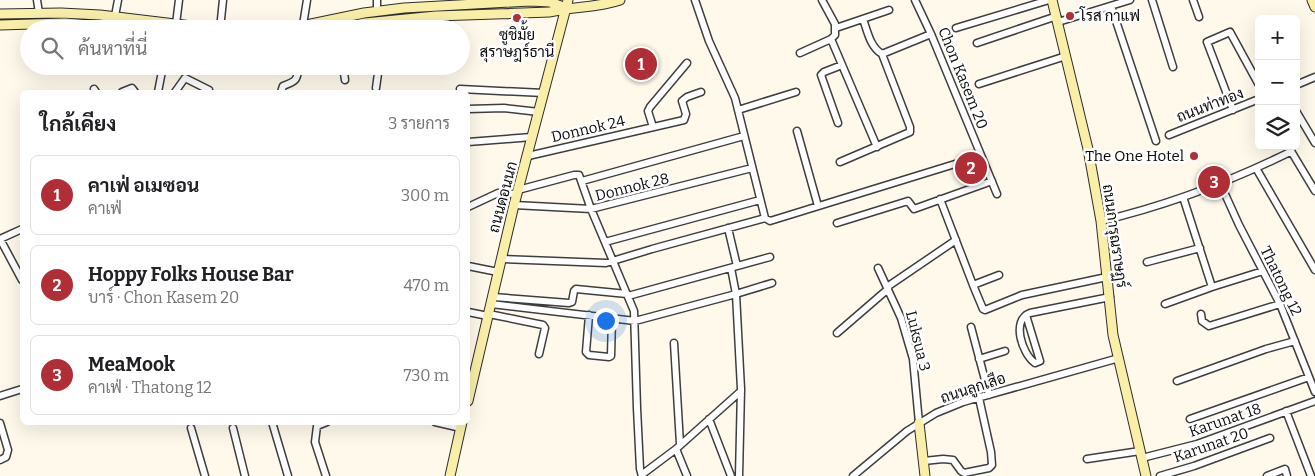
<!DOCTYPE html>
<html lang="th">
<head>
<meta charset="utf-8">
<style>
  :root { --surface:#fff; --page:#f2f2f2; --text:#202124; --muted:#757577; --line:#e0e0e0; --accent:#b02e36 }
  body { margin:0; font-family:Bitter,Sarabun,serif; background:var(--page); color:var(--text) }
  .controls { position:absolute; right:15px; top:15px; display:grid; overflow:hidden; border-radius:8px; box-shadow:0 5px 20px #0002 }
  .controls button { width:45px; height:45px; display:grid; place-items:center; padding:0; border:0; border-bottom:1px solid var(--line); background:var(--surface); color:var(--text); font:25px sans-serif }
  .you { position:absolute; left:605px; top:320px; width:18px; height:18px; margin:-12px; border:4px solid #fff; border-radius:50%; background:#1a73e8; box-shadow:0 0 0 8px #1a73e833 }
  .badge { display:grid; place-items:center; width:32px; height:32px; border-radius:50%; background:var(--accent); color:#fff; font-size:16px; font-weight:700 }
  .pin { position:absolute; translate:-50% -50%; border:2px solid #fff; box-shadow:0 1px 5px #0006 }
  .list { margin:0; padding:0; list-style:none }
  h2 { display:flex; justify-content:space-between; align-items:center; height:65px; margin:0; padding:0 20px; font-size:21px }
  h2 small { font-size:16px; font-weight:400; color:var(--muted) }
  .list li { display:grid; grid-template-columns:32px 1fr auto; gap:15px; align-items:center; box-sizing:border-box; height:80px; margin:0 10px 10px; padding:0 10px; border:1px solid var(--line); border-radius:8px }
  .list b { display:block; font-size:19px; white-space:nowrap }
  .list p { margin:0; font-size:16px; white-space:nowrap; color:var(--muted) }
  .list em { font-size:16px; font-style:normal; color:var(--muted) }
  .icon { flex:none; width:28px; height:28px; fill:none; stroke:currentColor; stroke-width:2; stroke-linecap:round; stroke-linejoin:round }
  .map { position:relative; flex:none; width:1315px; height:476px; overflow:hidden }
  .search { position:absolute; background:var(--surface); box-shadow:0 5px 20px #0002; left:20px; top:20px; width:450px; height:55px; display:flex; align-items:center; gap:12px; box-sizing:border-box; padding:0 18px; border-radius:28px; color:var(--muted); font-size:19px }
  .panel { position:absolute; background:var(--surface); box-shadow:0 5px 20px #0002; left:20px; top:90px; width:450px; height:335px; border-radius:8px }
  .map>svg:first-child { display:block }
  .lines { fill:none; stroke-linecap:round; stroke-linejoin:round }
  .street-casing { stroke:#3e3e3e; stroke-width:9 }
  .secondary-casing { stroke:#2d2d2d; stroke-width:11 }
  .street { stroke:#fff; stroke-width:6 }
  .secondary { stroke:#f9efa9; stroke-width:9 }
  .poi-dot { fill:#b02e36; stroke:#fff; stroke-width:2 }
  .labels { text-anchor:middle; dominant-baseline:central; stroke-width:5; stroke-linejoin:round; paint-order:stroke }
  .poi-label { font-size:15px; fill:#0b0b0b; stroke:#fff; text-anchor:start }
  .street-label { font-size:15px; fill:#0b0b0b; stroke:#fff }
</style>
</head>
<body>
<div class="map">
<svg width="1315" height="476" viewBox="0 0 1315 476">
  <rect width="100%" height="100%" fill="#fef9ea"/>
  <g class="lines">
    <defs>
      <path id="street" d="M37 0 39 13
        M695 0 709 41 735 98 765 218
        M915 0 931 34 997 194
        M1152 0 1173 67
        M1193 0 1199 17
        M1111 6 1156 141
        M377 11V0
        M115 16 118 0
        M863 19C867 30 870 47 882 54
        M1058 22 1130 0
        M176 24 179 0
        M303 25 307 0
        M836 28 889 10
        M956 28 1049 0
        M220 29 223 0
        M831 39 877 147
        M977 43 1057 16
        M800 53 831 39 835 35V24L822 0
        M343 66 345 80
        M979 84 1066 56
        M1296 85 1315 77
        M376 88 379 66
        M94 89 96 92
        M460 89 544 93
        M122 92 132 88 135 92
        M158 92 163 66
        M175 92 185 78 209 90
        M281 92 283 86C297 81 297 80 299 66
        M468 109 504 108 539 112
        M738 110 796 92
        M1233 110 1207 42 1230 32 1259 85
        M1296 111 1315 143
        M838 123 821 75 824 72 842 65
        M653 127 648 111 650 107 687 63
        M797 131 818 206
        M1169 135 1259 99
        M468 142 532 137
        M1288 146 1315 191
        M528 156 684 120 686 114 682 101 687 97 701 92
        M840 162 910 132V127L882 54 931 34
        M1256 168 1315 270
        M582 181 744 136
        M1220 183 1239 225 1280 304 1315 392
        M518 190 574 175H579L591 209 634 311 637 408 640 469 642 476
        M940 199 973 285 999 275
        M514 205 591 209 752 168
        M468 207 498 193 517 194
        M1101 221C1165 206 1231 181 1290 152
        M837 223 908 201 914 209 992 181
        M728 228 737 266
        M0 239 22 280
        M0 239 22 229
        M605 242 760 200
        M502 259 606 263 652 249 765 218 770 221 981 156
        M1147 262 1200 248
        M468 266 498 272
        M731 268 736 294 741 389 739 476
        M878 268 901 318 913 359 919 423
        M973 285 983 309 985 310 1022 295 1107 277
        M887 287 956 240
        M1212 287 1263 271
        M628 296 770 257
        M493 297 569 303 572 302 574 291 576 289 627 294
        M491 304 635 321 736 294 772 283
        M1165 304 1212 287 1183 197
        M468 312 488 316
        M489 314 543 325 545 328 539 354
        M1201 314 1202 321 1209 326 1280 304
        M589 315 586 352 589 355 609 357 611 356 612 318
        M1026 315 1040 361 1035 363C1022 354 1011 320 1030 313L1110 297
        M971 327 989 395
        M837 333 888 289
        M674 343 680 444
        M979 359 1005 351
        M1177 381 1266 349 1295 341
        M0 396 22 389
        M1286 411 1311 476
        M709 419 731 476
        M1190 419 1309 377
        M272 422 288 476
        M435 422 461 428
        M0 423 8 450 6 457 0 460
        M191 428 205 476
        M233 428 245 476
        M676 449 687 476
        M1142 458 1197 444 1315 401
        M1087 459 1140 451
        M924 461 943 459 953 460 961 471 964 473 989 468 992 465 991 452 979 398
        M641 473H644L676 449 741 391
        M326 476 315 442 317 426 327 422
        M853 476 907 431 936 413 963 402 1119 358
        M1160 476 1194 466 1270 438
        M1267 476 1285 469 1287 476"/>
      <path id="secondary" d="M1052 0 1088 149 1101 221 1113 335 1146 476
        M1312 0 1315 7
        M0 14 61 13 100 15 217 29
        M0 25 65 23 137 29
        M287 29 364 13 404 8 530 1 550 2 566 8
        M336 29 365 23 436 16 550 12C573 6 597 8 620 0
        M468 401 514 205 568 0
        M919 423 925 476
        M450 476 462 422"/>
    </defs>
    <use href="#street" class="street-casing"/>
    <use href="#secondary" class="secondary-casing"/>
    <use href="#street" class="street"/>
    <use href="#secondary" class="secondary"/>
  </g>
  <g class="poi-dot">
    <circle cx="1070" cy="16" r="5"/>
    <circle cx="517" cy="18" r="5"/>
    <circle cx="1194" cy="156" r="5"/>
  </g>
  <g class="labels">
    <g class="poi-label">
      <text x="1080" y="16">โรส กาแฟ</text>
      <text x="517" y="35" text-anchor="middle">ซูชิมั้ย<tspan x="517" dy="17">สุราษฎร์ธานี</tspan></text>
      <text x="1184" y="156" text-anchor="end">The One Hotel</text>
    </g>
    <g class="street-label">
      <text transform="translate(963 78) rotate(68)">Chon Kasem 20</text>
      <text transform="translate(1210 105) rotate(-21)">ถนนท่าทอง</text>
      <text transform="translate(588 129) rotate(-13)">Donnok 24</text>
      <text transform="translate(632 187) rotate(-14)">Donnok 28</text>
      <text transform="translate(503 197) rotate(-75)">ถนนดอนนก</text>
      <text transform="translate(1115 236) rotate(82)">ถนนการุณราษฏร์</text>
      <text transform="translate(1281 281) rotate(64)">Thatong 12</text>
      <text transform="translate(918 341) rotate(76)">Luksua 3</text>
      <text transform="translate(973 388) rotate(-18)">ถนนลูกเสือ</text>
      <text transform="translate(1225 420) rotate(-19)">Karunat 18</text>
      <text transform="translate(1211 445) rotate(-19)">Karunat 20</text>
    </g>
  </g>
</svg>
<div class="controls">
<button>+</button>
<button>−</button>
<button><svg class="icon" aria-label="layers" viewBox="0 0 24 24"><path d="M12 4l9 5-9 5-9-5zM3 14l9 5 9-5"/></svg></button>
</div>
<div class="you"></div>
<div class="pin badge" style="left:641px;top:64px">1</div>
<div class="pin badge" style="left:971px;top:168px">2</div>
<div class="pin badge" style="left:1214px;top:182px">3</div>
<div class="search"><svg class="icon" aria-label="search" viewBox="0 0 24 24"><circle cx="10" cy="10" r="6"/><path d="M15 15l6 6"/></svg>ค้นหาที่นี่</div>
<section class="panel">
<h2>ใกล้เคียง<small>3 รายการ</small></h2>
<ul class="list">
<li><span class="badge">1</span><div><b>คาเฟ่ อเมซอน</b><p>คาเฟ่</p></div><em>300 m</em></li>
<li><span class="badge">2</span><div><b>Hoppy Folks House Bar</b><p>บาร์ · Chon Kasem 20</p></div><em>470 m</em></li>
<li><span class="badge">3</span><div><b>MeaMook</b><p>คาเฟ่ · Thatong 12</p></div><em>730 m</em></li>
</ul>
</section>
</div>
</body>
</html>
